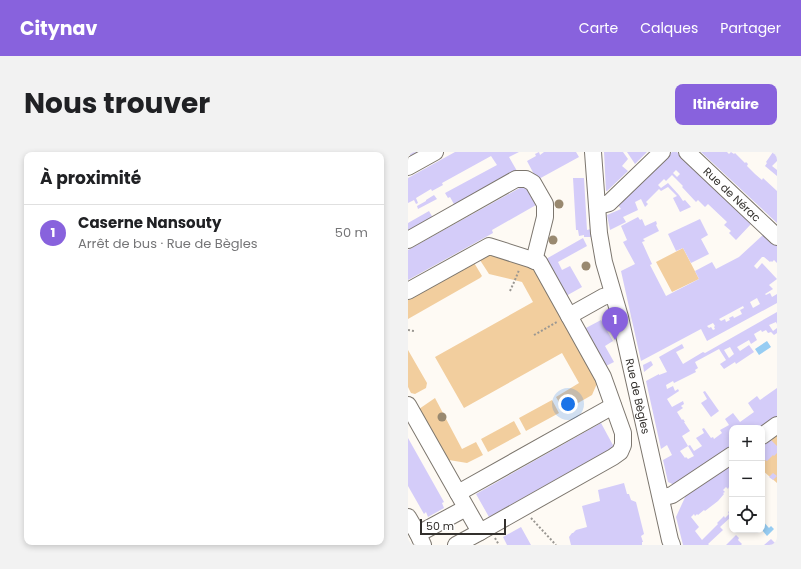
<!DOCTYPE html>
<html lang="fr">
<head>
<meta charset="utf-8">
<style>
  :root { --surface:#fff; --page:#f2f2f2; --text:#202124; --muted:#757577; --line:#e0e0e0; --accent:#8862dd }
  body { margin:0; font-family:Poppins,sans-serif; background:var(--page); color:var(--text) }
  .controls { position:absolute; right:12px; bottom:12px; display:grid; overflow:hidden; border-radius:8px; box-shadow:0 2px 6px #0003 }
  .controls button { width:36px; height:36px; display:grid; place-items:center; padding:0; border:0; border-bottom:1px solid var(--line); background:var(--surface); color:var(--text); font:20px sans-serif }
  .scale { position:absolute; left:12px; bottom:10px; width:86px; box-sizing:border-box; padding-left:4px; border:2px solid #33302d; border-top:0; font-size:11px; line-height:14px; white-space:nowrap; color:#33302d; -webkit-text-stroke:3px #fff; paint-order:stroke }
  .you { position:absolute; left:160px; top:252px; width:14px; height:14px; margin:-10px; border:3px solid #fff; border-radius:50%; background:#1a73e8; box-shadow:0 0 0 6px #1a73e833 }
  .badge { display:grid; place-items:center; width:26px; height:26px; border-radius:50%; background:var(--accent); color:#fff; font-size:13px; font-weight:700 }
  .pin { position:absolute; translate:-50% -33px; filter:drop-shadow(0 1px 2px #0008) }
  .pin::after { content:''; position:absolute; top:21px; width:14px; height:12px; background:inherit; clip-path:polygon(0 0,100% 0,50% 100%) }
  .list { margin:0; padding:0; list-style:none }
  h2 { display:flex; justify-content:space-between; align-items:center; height:52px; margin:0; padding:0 16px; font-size:17px }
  h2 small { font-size:13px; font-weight:400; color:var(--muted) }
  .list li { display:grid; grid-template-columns:26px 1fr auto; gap:12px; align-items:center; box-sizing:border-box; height:56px; padding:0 16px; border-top:1px solid var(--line) }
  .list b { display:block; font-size:15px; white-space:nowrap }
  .list p { margin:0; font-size:13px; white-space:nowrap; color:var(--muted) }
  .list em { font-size:13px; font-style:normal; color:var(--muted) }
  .icon { flex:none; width:22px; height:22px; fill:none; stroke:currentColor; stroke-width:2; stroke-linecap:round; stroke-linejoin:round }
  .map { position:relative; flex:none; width:369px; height:393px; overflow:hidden; border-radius:8px }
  header { display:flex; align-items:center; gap:24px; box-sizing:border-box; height:56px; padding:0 20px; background:var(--accent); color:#fff }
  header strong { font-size:19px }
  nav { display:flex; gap:22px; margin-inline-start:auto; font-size:14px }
  .intro { display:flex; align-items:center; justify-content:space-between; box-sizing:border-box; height:96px; padding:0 24px }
  h1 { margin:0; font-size:28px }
  .button { padding:10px 18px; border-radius:8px; background:var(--accent); color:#fff; font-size:14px; font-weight:700 }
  main { display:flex; gap:24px; padding:0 24px }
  aside { flex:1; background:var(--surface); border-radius:8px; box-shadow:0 2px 6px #0003 }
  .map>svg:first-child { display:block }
  .green { fill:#f2ce9e }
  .water { fill:#97cdf3 }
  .building { fill:#d4ccf9; fill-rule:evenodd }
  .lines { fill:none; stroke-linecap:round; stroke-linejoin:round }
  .minor-casing { stroke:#7c766e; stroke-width:18 }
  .path { stroke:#9a9792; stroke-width:2; stroke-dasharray:2 2; stroke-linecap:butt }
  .minor { stroke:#fff; stroke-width:16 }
  .tree { fill:#998970 }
  .labels { text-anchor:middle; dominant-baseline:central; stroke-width:3; stroke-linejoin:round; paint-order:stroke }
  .street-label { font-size:11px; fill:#33302d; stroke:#fff }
</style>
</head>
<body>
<header>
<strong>Citynav</strong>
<nav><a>Carte</a><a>Calques</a><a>Partager</a></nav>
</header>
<div class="intro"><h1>Nous trouver</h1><a class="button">Itinéraire</a></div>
<main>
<aside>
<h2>À proximité<small></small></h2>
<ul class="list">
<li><span class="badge">1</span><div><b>Caserne Nansouty</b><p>Arrêt de bus · Rue de Bègles</p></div><em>50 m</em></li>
</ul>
</aside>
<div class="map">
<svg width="369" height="393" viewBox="0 0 369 393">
  <rect width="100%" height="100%" fill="#fefaf4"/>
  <path class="green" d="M275 96 291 127 264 140 248 110Z
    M74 103H92L129 118 191 227 184 243 156 259 148 245 171 231 154 201 56 256 27 205 125 150 114 130 81 122 70 105Z
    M65 109 74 124 72 126 0 167V147Z
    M0 198 19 231 18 236 7 242 3 241 0 235Z
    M27 246 54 297 68 290 75 303 59 311 41 308 11 257Z
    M144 248 151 261 118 279 111 266Z
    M106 269 113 282 80 300 73 287Z
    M369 279V331L354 318V289Z"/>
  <path class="water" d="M359 189 363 195 351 203 347 197Z
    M354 368 361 376 363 374 366 377 359 384 354 378Z"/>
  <path class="building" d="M0 0H12L3 5Z
    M47 0H111L101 5 109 19 47 54 42 45 40 46 37 41 89 13 83 4 34 31 35 33 24 39 23 37 8 46 10 51 8 52 6 48 0 51V26Z
    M131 0 132 3 136 0H168L171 5 129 28 119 9 128 4 127 2Z
    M196 0H215L220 7 214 14 220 19 199 39H198Z
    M219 0H239L227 12Z
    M264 0H269L344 71 328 88 321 81 323 79 316 73 319 70 300 52 297 55 290 48 288 50 274 35 275 34 264 23 258 29 256 27 250 33 253 36 260 31 271 43 275 49 277 48 283 55 272 60 265 46 269 44 260 35 253 39 251 37 238 50 240 52 237 55 233 47 227 50 230 58 215 65 218 70 202 78 199 63 213 57 210 53ZM268 18 272 22 269 25 265 21Z
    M293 0H319L321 2 323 0 326 2 327 1 337 11 338 10 340 12 339 14 347 22 354 28 355 26 369 39V71Z
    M365 0H369V9L364 14 369 18V24L357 14 359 11 358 10Z
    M165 26H176L179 78 183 77V85H176V83L171 84 170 78H168Z
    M117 33 128 53 84 78 85 81 0 128V98Z
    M26 43 29 47 10 57 9 54 18 49V48Z
    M21 59 25 66 0 80V71Z
    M230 65 232 68 234 67 237 74 248 69 249 72 248 73 251 79 235 87 237 89 234 90 244 112 242 113 258 144 291 127 287 119 304 110 308 117 331 105 356 82 369 94V111L366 108 364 110 363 109 362 110 356 105H354L346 114 349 117 354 111 369 127 361 133 365 137 357 142 358 143 362 141 364 145 369 142V151L299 189 293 177 233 209 213 119 227 112 215 90 219 88 213 74ZM349 146 352 152 345 156 342 150ZM335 154 336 156 332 158 334 162 326 166 325 164 321 166 322 168 318 170 317 167 313 169 311 167ZM305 171 307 174 306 175 307 177 305 178 303 175 301 176 299 174Z
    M292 67 300 83 293 87 301 102 283 111 275 96 268 99 260 82Z
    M175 86 179 94 150 110 154 118 162 114 174 135 158 144 138 107Z
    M369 160V172L368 170 361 173 365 179 369 176V181L366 183 363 180 360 181 358 178 354 180 353 178 346 182 349 188 343 192 341 188 329 195 332 199 341 193 346 200 328 212 327 210 316 217 312 212 318 208 311 197 287 210 290 216 287 218 288 220 266 231 265 229 258 233 259 237 265 234 267 239 270 237 271 239 259 247 264 255 275 249 276 252 273 254 275 256 269 260 274 268 275 267 277 270H276L282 279 274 284 280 294 272 299 277 306 278 305 280 307 286 304 280 294 282 293 286 299 294 294 288 286 296 281 294 277 296 276 303 286 305 285 306 287 314 281 312 278 321 273 317 267 325 261 332 270 346 260 340 251 349 244 352 248 369 236V266L355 276H324V297L269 334 260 330 255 308 264 303 259 293 253 297 238 229 251 222V223L259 220 251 205 274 192 276 196 268 200 275 212 295 200 297 201ZM322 195 326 202 321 206 316 198Z
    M193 168 205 189 197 194 206 210 198 214 176 177Z
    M243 209 245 213 236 220 235 213Z
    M297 239 311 259 303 265 293 251 299 247 295 240Z
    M193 271 206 295 81 365 68 342Z
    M360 285 369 294V301L366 304 365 303 359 309 357 308 354 311V289Z
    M0 286 36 350 34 351 36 356 20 365 18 360 16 362 0 334Z
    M324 309V330L323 331 324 332V338L321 335 320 337 318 335 315 338 317 340 315 341 316 342 310 349 297 359 296 358 290 363 289 362 287 364 286 362 283 365 291 375 287 379 294 388 310 372 309 371 316 364 317 366 321 362 320 360 324 357V364L312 375 315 378 300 392 301 393H275L268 365 279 341Z
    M365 321 369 324 365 328 361 325Z
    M216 331 219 342H221L223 348 228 350 236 382 233 384 235 390H234V393H163L161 385 164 381H165L168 378 179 375 174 354 192 349 190 338Z
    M113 375 123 393H99L95 385Z
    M328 383 331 386 330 388 334 392 333 393H318Z
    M363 387 369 393H356Z"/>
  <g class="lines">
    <defs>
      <g id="minor">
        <path id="s1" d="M185 0 191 81 196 110 212 165 262 388 264 393"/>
        <path id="s2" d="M279 0 369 85"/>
        <path d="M0 15 27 0"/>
        <path d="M189 53H194L201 51 254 0"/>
        <path d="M0 88 108 27H118L125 31 137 52V65L126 109"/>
        <path d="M0 139 81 94 131 110 195 225 215 281V293L212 300 205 305 72 380 0 253"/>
        <path d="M161 164 195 145 205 142"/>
        <path d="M354 284 369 273"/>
        <path d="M50 341 205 254"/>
        <path d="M253 346 264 343 324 303"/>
        <path d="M0 365 10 382"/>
        <path d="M15 393 10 382 58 356"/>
        <path d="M48 393 72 380"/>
      </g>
    </defs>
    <use href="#minor" class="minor-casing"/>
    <path class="path" d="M102 139 107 128 111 118
      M0 178 6 179
      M126 183 149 170
      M123 366 148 393
      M87 386 91 393"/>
    <use href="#minor" class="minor"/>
  </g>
  <g class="tree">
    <circle cx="151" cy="52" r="4.5"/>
    <circle cx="145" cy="88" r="4.5"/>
    <circle cx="178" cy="114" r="4.5"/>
    <circle cx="34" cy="265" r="4.5"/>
  </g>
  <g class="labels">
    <g class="street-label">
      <text stroke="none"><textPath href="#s2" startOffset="62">Rue de Nérac</textPath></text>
      <text stroke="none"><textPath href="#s1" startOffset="249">Rue de Bègles</textPath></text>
    </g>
  </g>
</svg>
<div class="controls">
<button>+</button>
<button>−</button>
<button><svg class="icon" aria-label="locate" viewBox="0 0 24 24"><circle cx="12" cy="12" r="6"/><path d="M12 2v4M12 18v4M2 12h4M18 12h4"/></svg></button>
</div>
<div class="scale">50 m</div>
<div class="you"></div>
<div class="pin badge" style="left:207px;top:188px">1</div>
</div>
</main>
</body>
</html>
